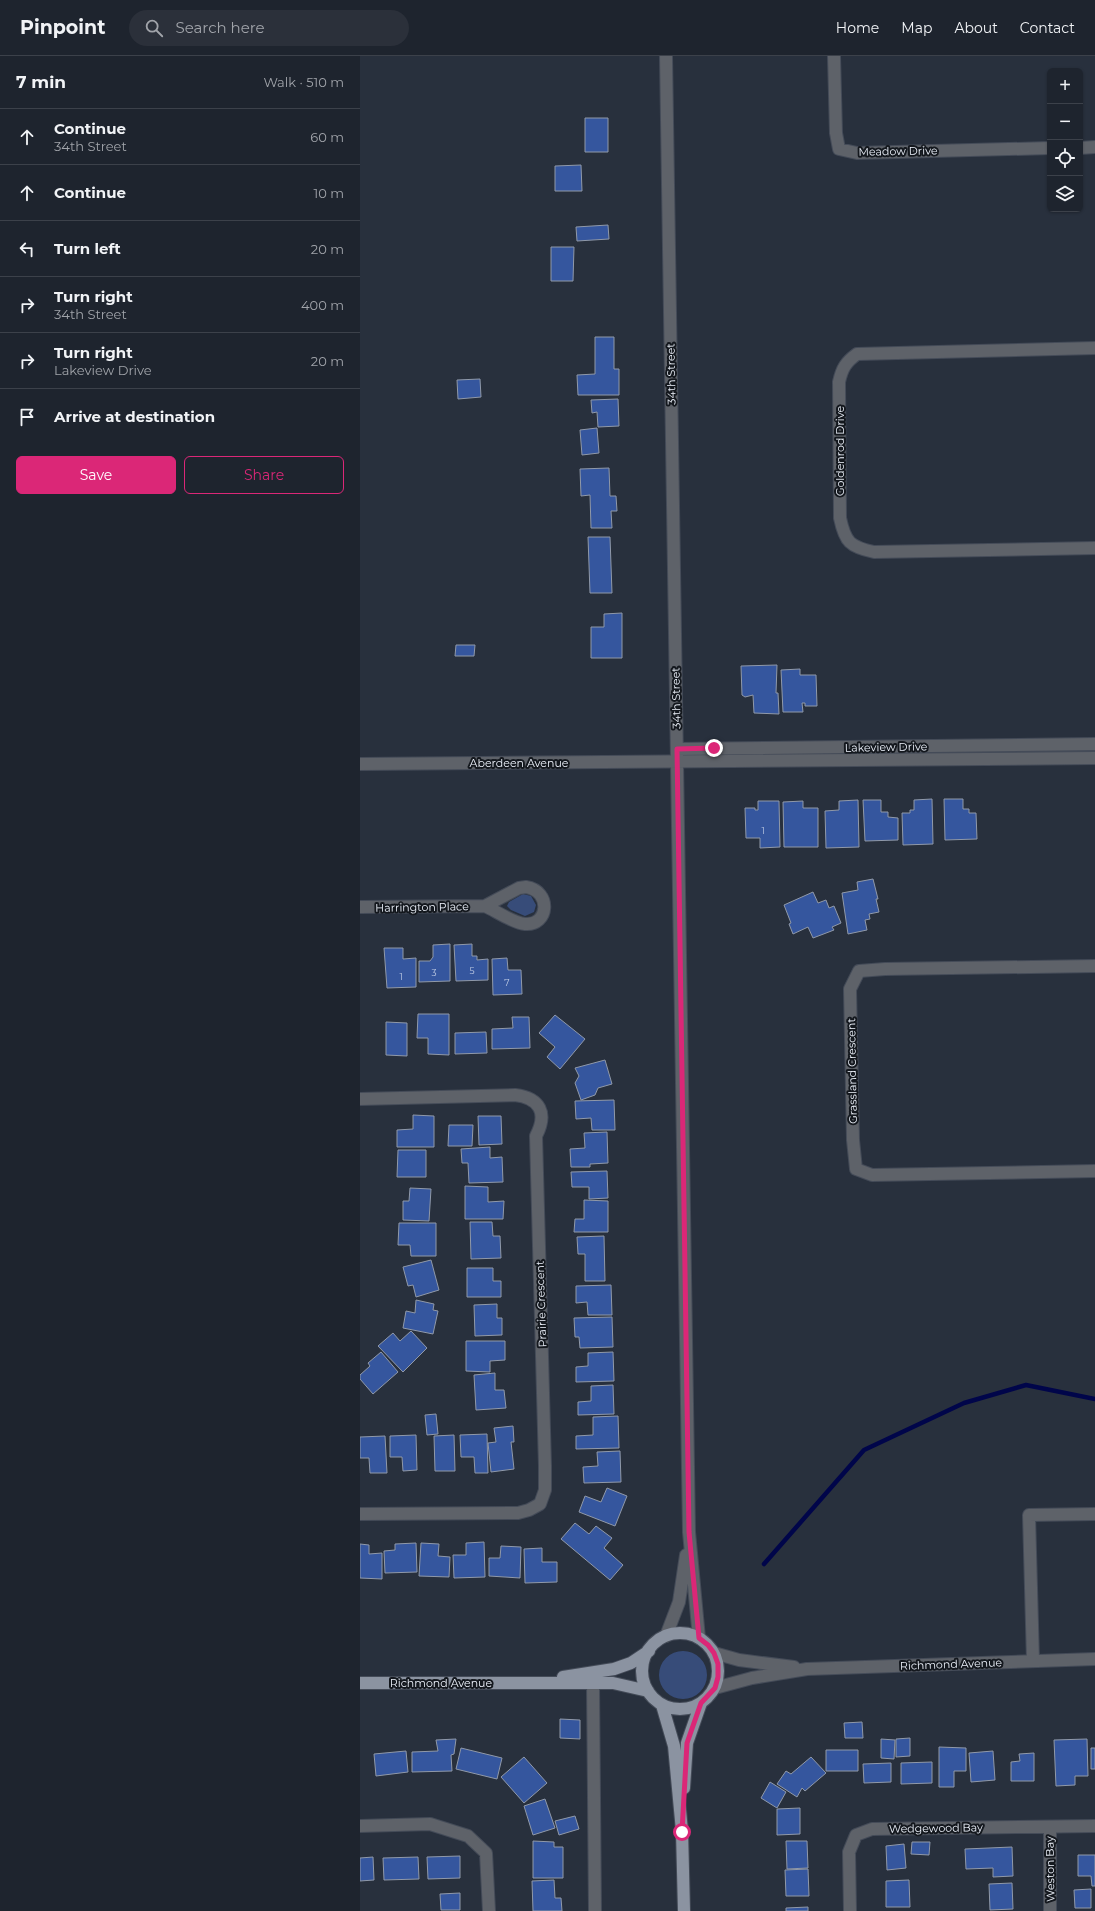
<!DOCTYPE html>
<html lang="en">
<head>
<meta charset="utf-8">
<style>
  :root { --surface:#1e242e; --page:#2b303a; --text:#f1f3f6; --muted:#a1a4aa; --line:#3c414a; --accent:#db2777 }
  body { margin:0; font-family:Montserrat,sans-serif; background:var(--page); color:var(--text) }
  .controls { position:absolute; right:12px; top:12px; display:grid; overflow:hidden; border-radius:6px; box-shadow:0 1px 3px #0004 }
  .controls button { width:36px; height:36px; display:grid; place-items:center; padding:0; border:0; border-bottom:1px solid var(--line); background:var(--surface); color:var(--text); font:20px sans-serif }
  .stop { position:absolute; width:12px; height:12px; margin:-9px; border:3px solid #db2777; border-radius:50%; background:#fff }
  .stop.end { background:#db2777; border-color:#fff; box-shadow:0 1px 4px #0008 }
  .list { margin:0; padding:0; list-style:none }
  h2 { display:flex; justify-content:space-between; align-items:center; height:52px; margin:0; padding:0 16px; font-size:17px }
  h2 small { font-size:13px; font-weight:400; color:var(--muted) }
  .list li { display:grid; grid-template-columns:26px 1fr auto; gap:12px; align-items:center; box-sizing:border-box; height:56px; padding:0 16px; border-top:1px solid var(--line) }
  .list b { display:block; font-size:15px; white-space:nowrap }
  .list p { margin:0; font-size:13px; white-space:nowrap; color:var(--muted) }
  .list em { font-size:13px; font-style:normal; color:var(--muted) }
  .actions { display:flex; gap:8px; padding:12px 16px }
  .actions a { flex:1; padding:9px 0; border:1px solid var(--accent); border-radius:6px; text-align:center; font-size:14px; color:var(--accent) }
  .actions .main { background:var(--accent); color:#fff }
  .icon { flex:none; width:22px; height:22px; fill:none; stroke:currentColor; stroke-width:2; stroke-linecap:round; stroke-linejoin:round }
  .map { position:relative; flex:none; width:735px; height:1855px; overflow:hidden }
  header { display:flex; align-items:center; gap:24px; box-sizing:border-box; height:56px; padding:0 20px; background:var(--surface); border-bottom:1px solid var(--line) }
  header strong { font-size:19px }
  nav { display:flex; gap:22px; margin-inline-start:auto; font-size:14px }
  .search { width:280px; height:36px; background:var(--page); display:flex; align-items:center; gap:10px; box-sizing:border-box; padding:0 14px; border-radius:22px; color:var(--muted); font-size:15px }
  main { display:flex }
  aside { flex:1; background:var(--surface) }
  .map>svg:first-child { display:block }
  .green { fill:#374c79 }
  .lines { fill:none; stroke-linecap:round; stroke-linejoin:round }
  .stream { stroke:#00054a; stroke-width:4.5 }
  .building { fill:#35569e; stroke:#9099a9 }
  .minor-casing { stroke:#444b58; stroke-width:14 }
  .major-casing { stroke:#444b58; stroke-width:14 }
  .minor { stroke:#5e6269; stroke-width:12 }
  .major { stroke:#8b93a1; stroke-width:12 }
  .route { stroke:#db2777; stroke-width:5 }
  .labels { text-anchor:middle; dominant-baseline:central; stroke-width:4; stroke-linejoin:round; paint-order:stroke }
  .number-label { font-size:9px; fill:#bfcbe4 }
  .street-label { font-size:11px; fill:#edf2fb; stroke:#14181e }
</style>
</head>
<body>
<header>
<strong>Pinpoint</strong>
<div class="search"><svg class="icon" aria-label="search" viewBox="0 0 24 24"><circle cx="10" cy="10" r="6"/><path d="M15 15l6 6"/></svg>Search here</div>
<nav><a>Home</a><a>Map</a><a>About</a><a>Contact</a></nav>
</header>
<main>
<aside>
<h2>7 min<small>Walk · 510 m</small></h2>
<ul class="list">
<li><svg class="icon" aria-label="ahead" viewBox="0 0 24 24"><path d="M12 20V5M6 11l6-6 6 6"/></svg><div><b>Continue</b><p>34th Street</p></div><em>60 m</em></li>
<li><svg class="icon" aria-label="ahead" viewBox="0 0 24 24"><path d="M12 20V5M6 11l6-6 6 6"/></svg><div><b>Continue</b></div><em>10 m</em></li>
<li><svg class="icon" aria-label="left" viewBox="0 0 24 24"><path d="M17 20v-9H6M10 6l-5 5 5 5"/></svg><div><b>Turn left</b></div><em>20 m</em></li>
<li><svg class="icon" aria-label="right" viewBox="0 0 24 24"><path d="M7 20v-9h11M14 6l5 5-5 5"/></svg><div><b>Turn right</b><p>34th Street</p></div><em>400 m</em></li>
<li><svg class="icon" aria-label="right" viewBox="0 0 24 24"><path d="M7 20v-9h11M14 6l5 5-5 5"/></svg><div><b>Turn right</b><p>Lakeview Drive</p></div><em>20 m</em></li>
<li><svg class="icon" aria-label="arrive" viewBox="0 0 24 24"><path d="M6 21V4h12l-3 4 3 4H6"/></svg><div><b>Arrive at destination</b></div></li>
</ul>
<div class="actions"><a class="main">Save</a><a>Share</a></div>
</aside>
<div class="map">
<svg width="735" height="1855" viewBox="0 0 735 1855">
  <rect width="100%" height="100%" fill="#28303d"/>
  <path class="green" d="M163 838 171 840 176 849 174 856 165 860 151 854 147 850 149 846Z
    M299 1619a24 24 0 1 1 48 0a24 24 0 1 1-48 0Z"/>
  <g class="lines">
    <path class="stream" d="M404 1508 504 1394 604 1347 666 1329 735 1343"/>
  </g>
  <path class="building" d="M225 62H248V96H225Z
    M221 109 222 135H195V110Z
    M248 169 249 183 217 185 216 171Z
    M191 191H214L213 225H191Z
    M235 281H254V313H259V339H218L217 319 235 318Z
    M120 323 121 341 98 343 97 324Z
    M258 343 259 370 238 371 237 356 232 357 231 344Z
    M237 372 239 397 222 399 220 374Z
    M249 412 250 440H256L257 455H251L252 472H231L230 439 221 440 220 413Z
    M228 481H250L252 537H230Z
    M262 557V602H231V571H244V558Z
    M96 589H115L114 600H95Z
    M417 609 416 637H418L419 658 394 657 393 639 385 641 382 639 381 610Z
    M440 613V619H456L457 650H445V647H442L443 656H423L421 614Z
    M572 743 573 788 543 789 542 757H550V754H554V744Z
    M584 743H603V753H609V757H616L617 783 585 784Z
    M498 744 499 791 466 792 465 755 479 754V745Z
    M503 744H521V756H528V761L538 762V784L505 785Z
    M398 745H419L420 791 400 792V782H386L385 752H395V754H398Z
    M443 745V752H458V791H424L423 746Z
    M513 823 518 843H516L519 856 509 858 510 863 505 864 507 874 488 878 482 837 498 834 497 826Z
    M453 836 458 847 466 844 469 852 474 850 481 867 472 871 474 874 453 882 448 871 433 878 429 868 431 867 424 849Z
    M90 888V925L59 926V905H70L73 901V889Z
    M112 888V900H117V904L128 903V924L96 925 94 889Z
    M24 892H43V903L56 902V931L27 932Z
    M147 902 148 914H161L162 938 133 939 132 903Z
    M58 958H89V999L68 998V982H57Z
    M195 959 225 983 200 1013 187 1001 195 991 179 977Z
    M152 961H169L170 992 132 993V973L153 972Z
    M26 966 47 967V1000L26 999Z
    M126 976 127 997 95 998V977Z
    M245 1004 252 1028 238 1032 235 1039 221 1044 215 1027 219 1020 215 1012Z
    M254 1044 255 1074H232L231 1062 216 1063 215 1045Z
    M53 1059 74 1060V1091H37V1074L53 1073Z
    M118 1060H141L142 1088 119 1089Z
    M89 1069H113L112 1090H88Z
    M247 1076 248 1107 230 1108V1111H211L210 1093 225 1092 224 1077Z
    M130 1091V1102L142 1101 143 1126 109 1127 108 1107H102L101 1093Z
    M38 1094H66V1121H37Z
    M247 1115 248 1142 229 1143V1131H212L211 1116Z
    M105 1130 128 1131V1146L144 1145 143 1163H105Z
    M50 1132 71 1133 69 1165 43 1164V1145H49Z
    M224 1144 248 1145V1176H214L215 1163H224Z
    M110 1166H132L133 1180H140L141 1202 111 1203Z
    M39 1167H76V1200H51L50 1189H38Z
    M244 1180 245 1225H225V1198H218L217 1181Z
    M71 1204 79 1234 56 1241 53 1229 48 1230 43 1211Z
    M107 1212H133V1225H141V1241H107Z
    M251 1229 252 1259H228L227 1246 216 1247V1230Z
    M56 1244 74 1248 73 1254 78 1255 73 1278 43 1272 46 1255 55 1257Z
    M137 1248V1262H142V1279L115 1280 114 1249Z
    M252 1261 253 1291 220 1292 219 1281H215L214 1262Z
    M51 1275 67 1292 43 1316 18 1290 33 1277 40 1285Z
    M106 1285H145V1304L130 1305V1316L106 1315Z
    M21 1296 38 1316 13 1338 0 1323V1319L10 1310 8 1307Z
    M253 1296 254 1325 216 1326V1311L228 1310V1297Z
    M135 1317V1334H144L146 1352 116 1354 114 1319Z
    M253 1329 254 1358 218 1359V1346L231 1345V1330Z
    M76 1358 78 1378 67 1379 65 1359Z
    M258 1360 259 1392 216 1393V1380L233 1379V1361Z
    M153 1370 154 1386H151L154 1413 131 1416 128 1387 136 1386 134 1372Z
    M127 1378 128 1417H115L114 1401H101L100 1379Z
    M56 1379 57 1414 43 1415 42 1401H30V1380Z
    M94 1379 95 1415H75L74 1380Z
    M25 1380 27 1417H10L9 1402H0V1381Z
    M260 1395 261 1426 224 1427 223 1411 238 1410 237 1396Z
    M247 1432 267 1440 255 1470 219 1456 225 1440 241 1446Z
    M215 1467 229 1478 236 1470 252 1482 244 1492 263 1509 250 1524 201 1483Z
    M124 1486 125 1521 94 1522 93 1499H106V1487Z
    M56 1487 57 1516 25 1517 24 1495 35 1494V1488Z
    M61 1487 79 1488 78 1500 90 1501 89 1521 59 1520Z
    M0 1488 9 1489V1498L22 1497V1523L0 1522Z
    M141 1490 161 1491 160 1522 129 1520V1502H140Z
    M182 1492V1506H197V1526L165 1527 164 1493Z
    M200 1663 220 1664V1683L200 1682Z
    M502 1666 503 1682H485L484 1667Z
    M550 1682V1700L536 1701V1683Z
    M96 1683 94 1698 91 1699 92 1715 52 1716V1696L78 1695 76 1684Z
    M521 1683 535 1684 534 1703 521 1702Z
    M727 1683 728 1720H715V1729L696 1730 694 1684Z
    M579 1691 606 1692V1715H594V1731H579Z
    M101 1692 142 1702 137 1723 96 1713Z
    M731 1692H735V1713H731Z
    M466 1694H498V1715H466Z
    M46 1695 48 1716 16 1720 14 1698Z
    M633 1695 635 1724 611 1726 609 1697Z
    M674 1697V1725H651V1706L660 1705 659 1698Z
    M164 1701 187 1727 164 1747 141 1721Z
    M451 1701 466 1717 445 1735 442 1732 437 1741 417 1728 426 1715 431 1718Z
    M572 1706V1727L541 1728V1707Z
    M531 1707V1726L504 1727 503 1708Z
    M410 1726 426 1736 417 1752 401 1742Z
    M185 1743 195 1772 173 1779 164 1750Z
    M440 1752V1778L417 1779V1753Z
    M215 1760 219 1773 199 1779 195 1765Z
    M173 1785 194 1786V1791H203V1822H173Z
    M426 1785H447L448 1812 427 1813Z
    M552 1786H570L569 1799 551 1798Z
    M544 1788 546 1812 527 1814 526 1790Z
    M652 1791 653 1820 633 1821V1812L606 1813 605 1793Z
    M718 1799H735V1830H732L731 1820H718Z
    M100 1800V1822L68 1823 67 1801Z
    M13 1801 14 1824 0 1825V1802Z
    M58 1801 59 1823 24 1824 23 1802Z
    M448 1813 449 1840H426L425 1814Z
    M194 1824 195 1842H201L202 1855H173L172 1825Z
    M549 1824 550 1851H526V1825Z
    M652 1827 653 1853 630 1854 629 1828Z
    M731 1833V1852H715L714 1834Z
    M100 1837V1854H81L80 1838Z
    M448 1851V1855H426V1852Z"/>
  <g class="lines">
    <defs>
      <path id="minor" d="M306 0 329 1476 339 1582
        M474 0 476 77 479 93 497 97 690 92
        M720 92 735 91
        M735 292 497 298C486 306 482 312 479 326L480 462C485 486 490 491 514 496L735 492
        M317 693 735 688
        M0 708 735 702
        M166 831C192 835 189 870 165 868 153 867 136 855 125 850L159 832Z
        M0 851 125 850
        M735 910 525 913 499 915 490 933 493 1084 496 1113 512 1119 735 1115
        M0 1043 155 1039C180 1042 188 1057 176 1080L185 1410V1434L180 1448 169 1454 158 1457 0 1458
        M306 1580 319 1546 326 1499
        M354 1597 379 1604 434 1611
        M673 1605 669 1459 735 1458
        M233 1627 235 1855
        M355 1632 392 1622 447 1613 735 1603
        M0 1770 70 1768 108 1780 126 1797 129 1855
        M690 1771V1855
        M490 1855 489 1796 496 1779 512 1773 735 1770"/>
      <path id="major" d="M282 1615a38 38 0 1 1 76 0a38 38 0 1 1-76 0Z
        M203 1621 254 1613 271 1607 289 1595
        M0 1627H253L288 1635
        M302 1649 314 1690 322 1775 324 1855
        M324 1732 327 1687 341 1647"/>
    </defs>
    <use href="#minor" class="minor-casing"/>
    <use href="#major" class="major-casing"/>
    <use href="#minor" class="minor"/>
    <use href="#major" class="major"/>
  </g>
  <g class="lines">
    <path class="route" d="M322 1776 327 1687 341 1647 355 1632 358 1621V1608L354 1597 348 1589 339 1582 329 1476 317 693 354 692"/>
  </g>
  <g class="labels">
    <g class="number-label">
      <text x="403" y="774">1</text>
      <text x="112" y="914">5</text>
      <text x="74" y="916">3</text>
      <text x="41" y="920">1</text>
      <text x="147" y="926">7</text>
    </g>
    <g class="street-label">
      <text transform="translate(538 95) rotate(-1)">Meadow Drive</text>
      <text transform="translate(311 318) rotate(-91)">34th Street</text>
      <text transform="translate(480 395) rotate(-90)">Goldenrod Drive</text>
      <text transform="translate(316 642) rotate(-91)">34th Street</text>
      <text transform="translate(526 691) rotate(-1)">Lakeview Drive</text>
      <text x="159" y="707">Aberdeen Avenue</text>
      <text transform="translate(62 851) rotate(-1)">Harrington Place</text>
      <text transform="translate(492 1015) rotate(-91)">Grassland Crescent</text>
      <text transform="translate(181 1248) rotate(-92)">Prairie Crescent</text>
      <text transform="translate(591 1608) rotate(-2)">Richmond Avenue</text>
      <text x="81" y="1627">Richmond Avenue</text>
      <text transform="translate(576 1772) rotate(-1)">Wedgewood Bay</text>
      <text transform="translate(690 1813) rotate(-91)">Weston Bay</text>
    </g>
  </g>
</svg>
<div class="controls">
<button>+</button>
<button>−</button>
<button><svg class="icon" aria-label="locate" viewBox="0 0 24 24"><circle cx="12" cy="12" r="6"/><path d="M12 2v4M12 18v4M2 12h4M18 12h4"/></svg></button>
<button><svg class="icon" aria-label="layers" viewBox="0 0 24 24"><path d="M12 4l9 5-9 5-9-5zM3 14l9 5 9-5"/></svg></button>
</div>
<div class="stop" style="left:322px;top:1776px"></div>
<div class="stop end" style="left:354px;top:692px"></div>
</div>
</main>
</body>
</html>
